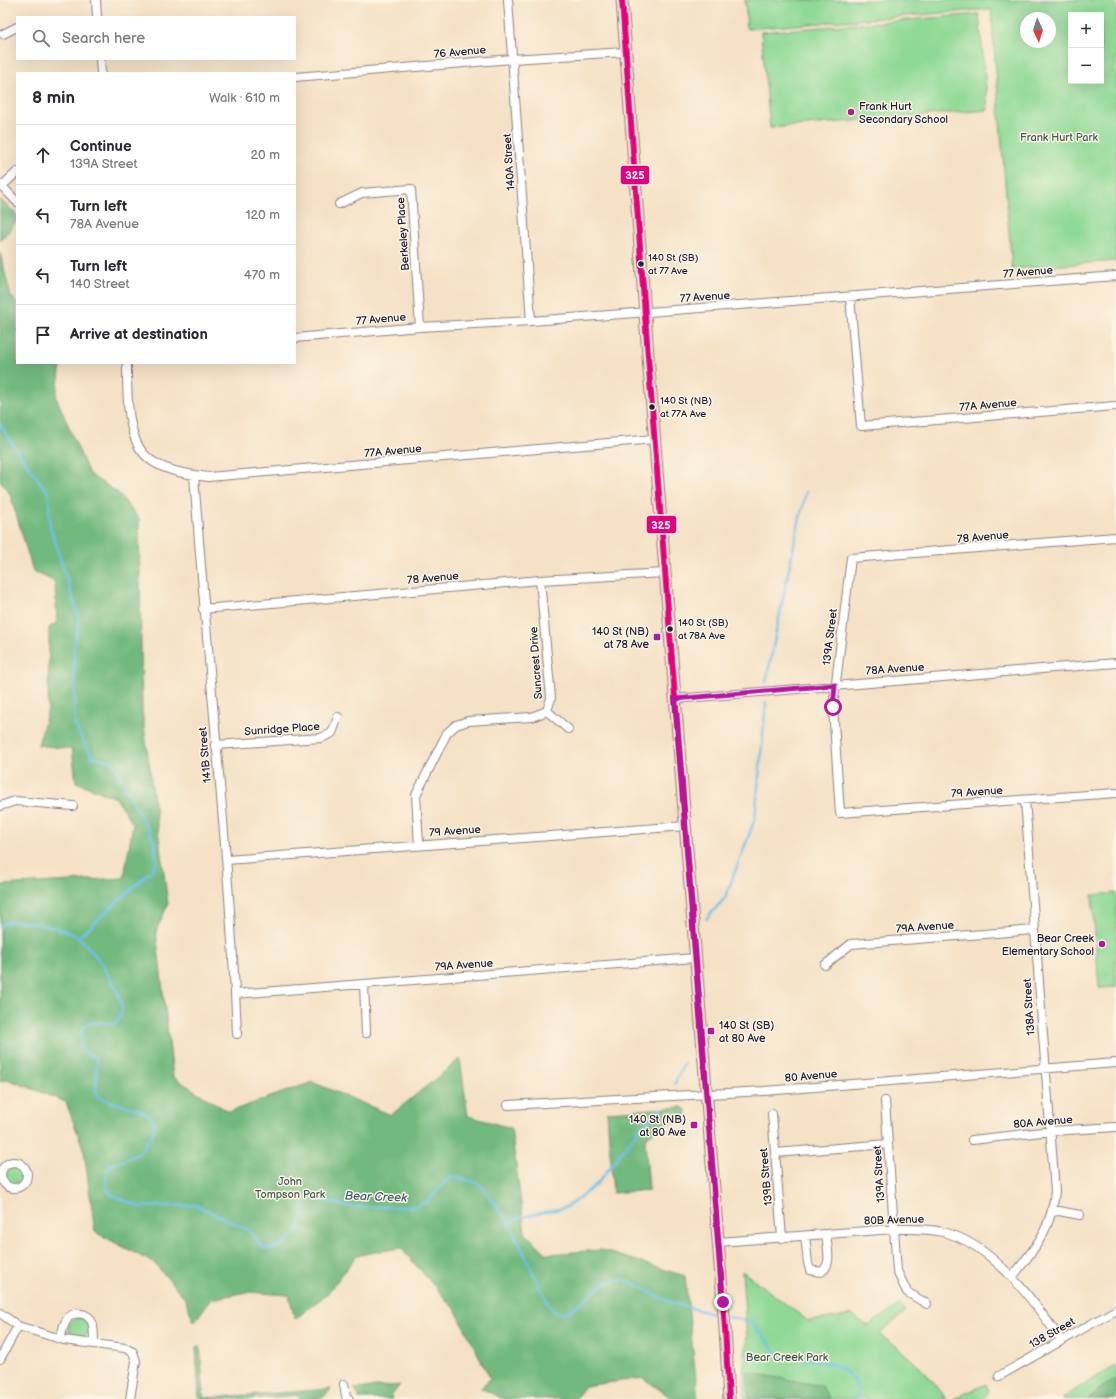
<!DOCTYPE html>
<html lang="en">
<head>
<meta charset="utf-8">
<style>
  :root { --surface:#fff; --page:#f7f7f7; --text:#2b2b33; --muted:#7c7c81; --line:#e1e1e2 }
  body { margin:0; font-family:"Balsamiq Sans",sans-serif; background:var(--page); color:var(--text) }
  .controls { position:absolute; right:12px; top:12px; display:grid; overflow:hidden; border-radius:0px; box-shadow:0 4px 16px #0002 }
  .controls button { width:36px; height:36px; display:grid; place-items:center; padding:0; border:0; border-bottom:1px solid var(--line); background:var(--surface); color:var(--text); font:20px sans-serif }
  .compass { position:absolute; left:1020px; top:12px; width:36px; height:36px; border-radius:50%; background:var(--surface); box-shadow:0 4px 16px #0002; rotate:176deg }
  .stop { position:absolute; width:12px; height:12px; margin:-9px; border:3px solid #b5179e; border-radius:50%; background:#fff }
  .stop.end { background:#b5179e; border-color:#fff; box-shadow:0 1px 4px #0008 }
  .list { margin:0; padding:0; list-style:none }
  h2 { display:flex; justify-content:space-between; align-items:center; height:52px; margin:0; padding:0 16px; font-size:17px }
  h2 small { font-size:13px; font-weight:400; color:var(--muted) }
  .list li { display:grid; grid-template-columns:26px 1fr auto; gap:12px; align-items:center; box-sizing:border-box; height:60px; padding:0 16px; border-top:1px solid var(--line) }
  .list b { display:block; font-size:15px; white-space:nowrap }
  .list p { margin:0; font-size:13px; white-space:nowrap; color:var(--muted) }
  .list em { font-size:13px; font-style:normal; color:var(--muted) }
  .icon { flex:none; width:22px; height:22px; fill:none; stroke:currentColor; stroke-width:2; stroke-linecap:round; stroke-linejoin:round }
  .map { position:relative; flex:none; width:1116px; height:1399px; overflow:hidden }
  .search { position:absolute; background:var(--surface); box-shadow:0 4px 16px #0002; left:16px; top:16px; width:280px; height:44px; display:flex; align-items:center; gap:10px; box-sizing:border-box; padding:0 14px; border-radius:0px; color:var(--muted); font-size:15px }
  .panel { position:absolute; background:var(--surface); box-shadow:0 4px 16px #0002; left:16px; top:72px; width:280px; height:292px; border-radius:0px }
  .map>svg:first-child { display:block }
  .green { fill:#8ed995; stroke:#587e68; fill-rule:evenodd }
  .forest { fill:#72b97e; stroke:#4a6e5c }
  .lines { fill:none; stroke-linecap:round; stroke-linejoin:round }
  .stream { stroke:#6dc1e9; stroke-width:2.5 }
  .street-casing { stroke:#8c8280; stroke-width:10 }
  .secondary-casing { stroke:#8c8280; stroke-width:13 }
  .street { stroke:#fff; stroke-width:8 }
  .secondary { stroke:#f6e9c3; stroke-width:11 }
  .bus-1-casing { stroke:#fcf5e5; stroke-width:9 }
  .bus-1 { stroke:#e5007d; stroke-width:6 }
  .route { stroke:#b5179e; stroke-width:5 }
  .poi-dot { fill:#b5179e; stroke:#fcf5e5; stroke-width:1.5 }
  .bus-dot { fill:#22223b; stroke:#fcf5e5; stroke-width:1.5 }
  .labels { text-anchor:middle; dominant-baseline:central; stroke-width:3; stroke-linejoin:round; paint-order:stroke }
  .bus-label { font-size:10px; fill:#22223b; stroke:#fcf5e5; text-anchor:start }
  .street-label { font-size:11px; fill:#22223b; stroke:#fcf5e5 }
  .poi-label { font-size:11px; fill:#22223b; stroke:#fcf5e5; text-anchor:end }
  .park-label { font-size:11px; fill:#425956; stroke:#fcf5e5 }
  .water-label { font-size:12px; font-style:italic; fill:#3c5a78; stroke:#fcf5e5 }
  .line-badge { stroke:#fcf5e5; stroke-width:1.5 }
  .badge-label { font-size:11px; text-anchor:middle; font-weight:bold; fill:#fff }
</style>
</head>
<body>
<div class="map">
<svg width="1116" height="1399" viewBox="0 0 1116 1399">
  <rect width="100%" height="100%" fill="#fcf5e5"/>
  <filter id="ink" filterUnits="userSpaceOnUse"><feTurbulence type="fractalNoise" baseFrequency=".025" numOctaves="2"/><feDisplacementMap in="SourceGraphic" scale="8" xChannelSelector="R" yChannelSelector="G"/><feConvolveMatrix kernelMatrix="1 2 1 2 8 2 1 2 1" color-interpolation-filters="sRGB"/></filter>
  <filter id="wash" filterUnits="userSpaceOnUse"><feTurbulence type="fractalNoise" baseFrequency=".012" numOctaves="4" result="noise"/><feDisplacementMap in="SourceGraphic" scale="16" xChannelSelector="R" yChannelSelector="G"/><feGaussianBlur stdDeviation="0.9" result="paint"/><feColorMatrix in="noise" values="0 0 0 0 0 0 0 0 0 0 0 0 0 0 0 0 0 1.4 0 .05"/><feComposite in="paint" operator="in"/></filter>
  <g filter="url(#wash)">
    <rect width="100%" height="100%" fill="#f5e1c5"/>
    <path class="green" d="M745 0H1116V261L1012 269 991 9 747 29ZM1071 15H1101V81H1071ZM1026 18H1050V42H1026Z
      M979 14 988 110 770 128 761 32Z
      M1116 893V987L1099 988 1092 895Z
      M6 1176a8 8 0 1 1 16 0a8 8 0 1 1-16 0Z
      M742 1271 808 1321 852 1315 868 1326 900 1304 906 1311 879 1334C906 1354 927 1370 946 1399H745L743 1370 747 1339Z
      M69 1328a10 10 0 1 1 20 0a10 10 0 1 1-20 0Z
      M1116 1366V1399H1062L1084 1384Z
      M986 1384 989 1392 981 1399H953Z"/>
    <path class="forest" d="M0 199 17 215V221L0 241Z
      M0 253 11 296 17 303V363H68L61 366 56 397 89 474 118 493 139 519 142 711 168 904 156 931 173 1077 229 1112 312 1082 391 1115 460 1059 468 1116 511 1128 525 1233 547 1254 601 1250 685 1276 698 1399H673L643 1378 585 1386 575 1399H503L481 1388 490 1378 456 1311 401 1248 357 1255 327 1294 295 1319 289 1295 247 1292 211 1299 194 1322 184 1297 154 1263 95 1232 84 1151 66 1102 7 1079 0 1082V885L124 878 133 824 116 798 76 782 72 749 38 745 48 709 49 628 57 622 55 582 33 571 10 494 0 480Z
      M682 1107 686 1110 687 1121C665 1123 660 1123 645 1140L649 1190 613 1193 607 1112Z
      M200 1346 204 1398 331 1389C326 1399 312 1399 300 1399L297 1395 250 1399H199L196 1347Z
      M747 1372 822 1386 829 1399H749Z
      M1116 1379V1399H1088L1108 1383Z
      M400 1385 391 1396 392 1399H360L354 1389Z"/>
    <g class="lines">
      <path class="stream" d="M0 424 15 448 49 494 50 526 79 618 74 648 75 726 92 757 112 761 155 843 156 864 151 871 78 938
        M766 682 794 544 806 492
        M706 919 725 898 755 819 766 703
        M0 926C10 919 20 921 32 923 47 926 62 928 76 936 92 947 120 988 122 1007 122 1013 119 1019 115 1024 108 1023 99 1022 92 1023 78 1025 79 1044 84 1053L93 1056 97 1060 96 1090 98 1096C111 1107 170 1106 151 1136 137 1159 134 1156 110 1166L106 1175 107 1189 112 1195 140 1207 196 1205 250 1231 261 1245 265 1249H270L277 1248 286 1242 297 1233 300 1227 305 1200 308 1197 350 1207H415L427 1202 451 1176 475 1182 483 1187 509 1223 548 1303C551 1309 556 1314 563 1313 574 1311 594 1291 603 1284 612 1280 620 1279 629 1281L669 1302 720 1316
        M675 1083 684 1063
        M509 1223 519 1218 567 1207 597 1184 641 1127 661 1109
        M727 1317 750 1321 780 1356C805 1361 836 1357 853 1379 858 1386 860 1390 856 1399"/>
    </g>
  </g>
  <g filter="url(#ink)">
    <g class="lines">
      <defs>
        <path id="street" d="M96 0 97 17
          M508 0 531 321
          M3 34 17 27
          M100 59 101 73
          M295 77 512 59 626 52
          M0 184 17 202
          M2 186 17 172
          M339 204 362 193 411 189 420 327
          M850 297 861 426 1116 406
          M295 338 420 327 531 321 1116 276
          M127 363C127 389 126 436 145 455 160 471 187 474 208 477L655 439
          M194 475C207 661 229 847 237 1034
          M1116 537 851 558 833 707 840 813 1116 793
          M203 609 540 580 665 573
          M675 699 1116 663
          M547 711 568 729
          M215 745 321 738 332 733 338 717
          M0 806 15 801 73 806
          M419 845 416 795 447 733 456 725 468 721 532 717 547 711 551 698 540 580
          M226 860 685 826
          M825 965 851 944 1035 930
          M364 984 366 1033
          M235 994 695 958
          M885 1101 897 1271 907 1292 927 1304
          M508 1105 764 1091 1116 1063
          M772 1114 782 1238
          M972 1140 1051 1131 1116 1127
          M775 1153 888 1144
          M1 1175a13 13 0 1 1 26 0a13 13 0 1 1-26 0Z
          M1052 1212 1059 1211 1080 1215
          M805 1236 808 1263 810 1270 821 1272C833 1265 827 1247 826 1234
          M718 1242 894 1229C911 1229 927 1228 943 1232 993 1244 1033 1300 1061 1340
          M1013 1276C1035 1248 1052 1229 1055 1191L1025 800
          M0 1313 18 1326 64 1340 125 1348 133 1352 136 1361 130 1399
          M60 1339C62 1333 63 1326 66 1321 71 1311 87 1311 92 1322 94 1328 94 1337 94 1344
          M0 1359 18 1326
          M999 1376 1116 1310
          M344 1384 346 1396 349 1399"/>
        <path id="secondary" d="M622 0 648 356 725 1328 729 1399"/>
      </defs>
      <use href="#street" class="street-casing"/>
      <use href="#secondary" class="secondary-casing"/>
      <use href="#street" class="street"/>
      <use href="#secondary" class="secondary"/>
      <defs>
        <path id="bus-1" d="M622 0 648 356 725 1328 729 1399"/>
      </defs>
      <use href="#bus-1" class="bus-1-casing"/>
      <use href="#bus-1" class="bus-1"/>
    </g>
  </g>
  <g class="lines" filter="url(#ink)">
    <path class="route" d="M723 1302 675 699 835 685 833 707"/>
  </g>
  <g class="poi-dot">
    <circle cx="851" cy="112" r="4"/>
    <rect x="653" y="633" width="8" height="8" rx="2"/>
    <circle cx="1102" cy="944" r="4"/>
    <rect x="707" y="1027" width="8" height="8" rx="2"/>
    <rect x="690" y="1121" width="8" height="8" rx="2"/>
  </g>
  <g class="bus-dot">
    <circle cx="641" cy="264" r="3.5"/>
    <circle cx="652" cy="407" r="3.5"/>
    <circle cx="670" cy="629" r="3.5"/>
  </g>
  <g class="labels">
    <g class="bus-label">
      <text x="648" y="258">140 St (SB)<tspan x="648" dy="13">at 77 Ave</tspan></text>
      <text x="660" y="401">140 St (NB)<tspan x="660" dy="13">at 77A Ave</tspan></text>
      <text x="678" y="623">140 St (SB)<tspan x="678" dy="13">at 78A Ave</tspan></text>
    </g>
    <g class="street-label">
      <text transform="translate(460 52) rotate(-5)">76 Avenue</text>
      <text transform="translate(509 162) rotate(-94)">140A Street</text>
      <text transform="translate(403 234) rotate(-94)">Berkeley Place</text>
      <text transform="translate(1028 272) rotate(-5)">77 Avenue</text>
      <text transform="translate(705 297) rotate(-4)">77 Avenue</text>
      <text transform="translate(381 319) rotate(-5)">77 Avenue</text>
      <text transform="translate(988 405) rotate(-5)">77A Avenue</text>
      <text transform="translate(393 451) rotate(-5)">77A Avenue</text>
      <text transform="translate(983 537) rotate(-5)">78 Avenue</text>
      <text transform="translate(433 578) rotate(-5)">78 Avenue</text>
      <text transform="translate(830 637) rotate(-83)">139A Street</text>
      <text transform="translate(536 663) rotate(-94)">Suncrest Drive</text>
      <text transform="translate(895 669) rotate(-4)">78A Avenue</text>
      <text transform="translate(282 729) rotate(-4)">Sunridge Place</text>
      <text transform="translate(205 755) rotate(-95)">141B Street</text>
      <text transform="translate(977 792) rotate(-4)">79 Avenue</text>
      <text transform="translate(455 831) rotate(-4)">79 Avenue</text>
      <text transform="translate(925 927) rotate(-4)">79A Avenue</text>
      <text transform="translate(464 965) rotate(-4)">79A Avenue</text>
      <text transform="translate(1029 1007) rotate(-94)">138A Street</text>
      <text transform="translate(811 1076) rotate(-5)">80 Avenue</text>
      <text transform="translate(1043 1122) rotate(-5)">80A Avenue</text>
      <text transform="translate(879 1174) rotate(-94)">139A Street</text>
      <text transform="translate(766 1177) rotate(-95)">139B Street</text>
      <text transform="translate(894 1220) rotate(-2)">80B Avenue</text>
      <text transform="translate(1052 1333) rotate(-30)">138 Street</text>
    </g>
    <g class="poi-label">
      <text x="859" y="106" text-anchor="start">Frank Hurt<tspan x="859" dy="13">Secondary School</tspan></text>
      <text x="649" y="631">140 St (NB)<tspan x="649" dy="13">at 78 Ave</tspan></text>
      <text x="1094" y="938">Bear Creek<tspan x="1094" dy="13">Elementary School</tspan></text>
      <text x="719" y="1025" text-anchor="start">140 St (SB)<tspan x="719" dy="13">at 80 Ave</tspan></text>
      <text x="686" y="1119">140 St (NB)<tspan x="686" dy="13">at 80 Ave</tspan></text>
    </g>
    <g class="park-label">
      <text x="1059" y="137">Frank Hurt Park</text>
      <text x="290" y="1181">John<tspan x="290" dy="13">Tompson Park</tspan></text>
      <text x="787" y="1357">Bear Creek Park</text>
    </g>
    <g class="water-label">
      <text transform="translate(376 1197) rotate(2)">Bear Creek</text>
    </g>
  </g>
  <g class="line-badge">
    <rect x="620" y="165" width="30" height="20" rx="4" fill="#e5007d"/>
    <rect x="646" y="515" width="31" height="19" rx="4" fill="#e5007d"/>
  </g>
  <g class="badge-label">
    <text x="635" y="179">325</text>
    <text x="661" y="529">325</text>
  </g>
</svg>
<div class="controls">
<button>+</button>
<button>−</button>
</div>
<svg class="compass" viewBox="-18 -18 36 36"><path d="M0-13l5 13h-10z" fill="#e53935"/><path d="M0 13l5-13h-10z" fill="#7c7c81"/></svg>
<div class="stop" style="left:833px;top:707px"></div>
<div class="stop end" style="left:723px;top:1302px"></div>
<div class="search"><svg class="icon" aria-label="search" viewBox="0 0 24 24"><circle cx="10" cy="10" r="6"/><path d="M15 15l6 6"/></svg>Search here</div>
<section class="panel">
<h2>8 min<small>Walk · 610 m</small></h2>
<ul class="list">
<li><svg class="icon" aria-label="ahead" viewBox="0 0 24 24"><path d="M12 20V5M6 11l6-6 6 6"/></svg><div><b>Continue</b><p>139A Street</p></div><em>20 m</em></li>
<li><svg class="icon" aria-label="left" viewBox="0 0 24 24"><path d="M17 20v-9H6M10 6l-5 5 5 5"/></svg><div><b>Turn left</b><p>78A Avenue</p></div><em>120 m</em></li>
<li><svg class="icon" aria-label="left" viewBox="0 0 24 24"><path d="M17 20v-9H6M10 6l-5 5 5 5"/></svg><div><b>Turn left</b><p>140 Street</p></div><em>470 m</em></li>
<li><svg class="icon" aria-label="arrive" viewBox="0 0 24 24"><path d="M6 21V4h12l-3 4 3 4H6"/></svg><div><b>Arrive at destination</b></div></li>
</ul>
</section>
</div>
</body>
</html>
